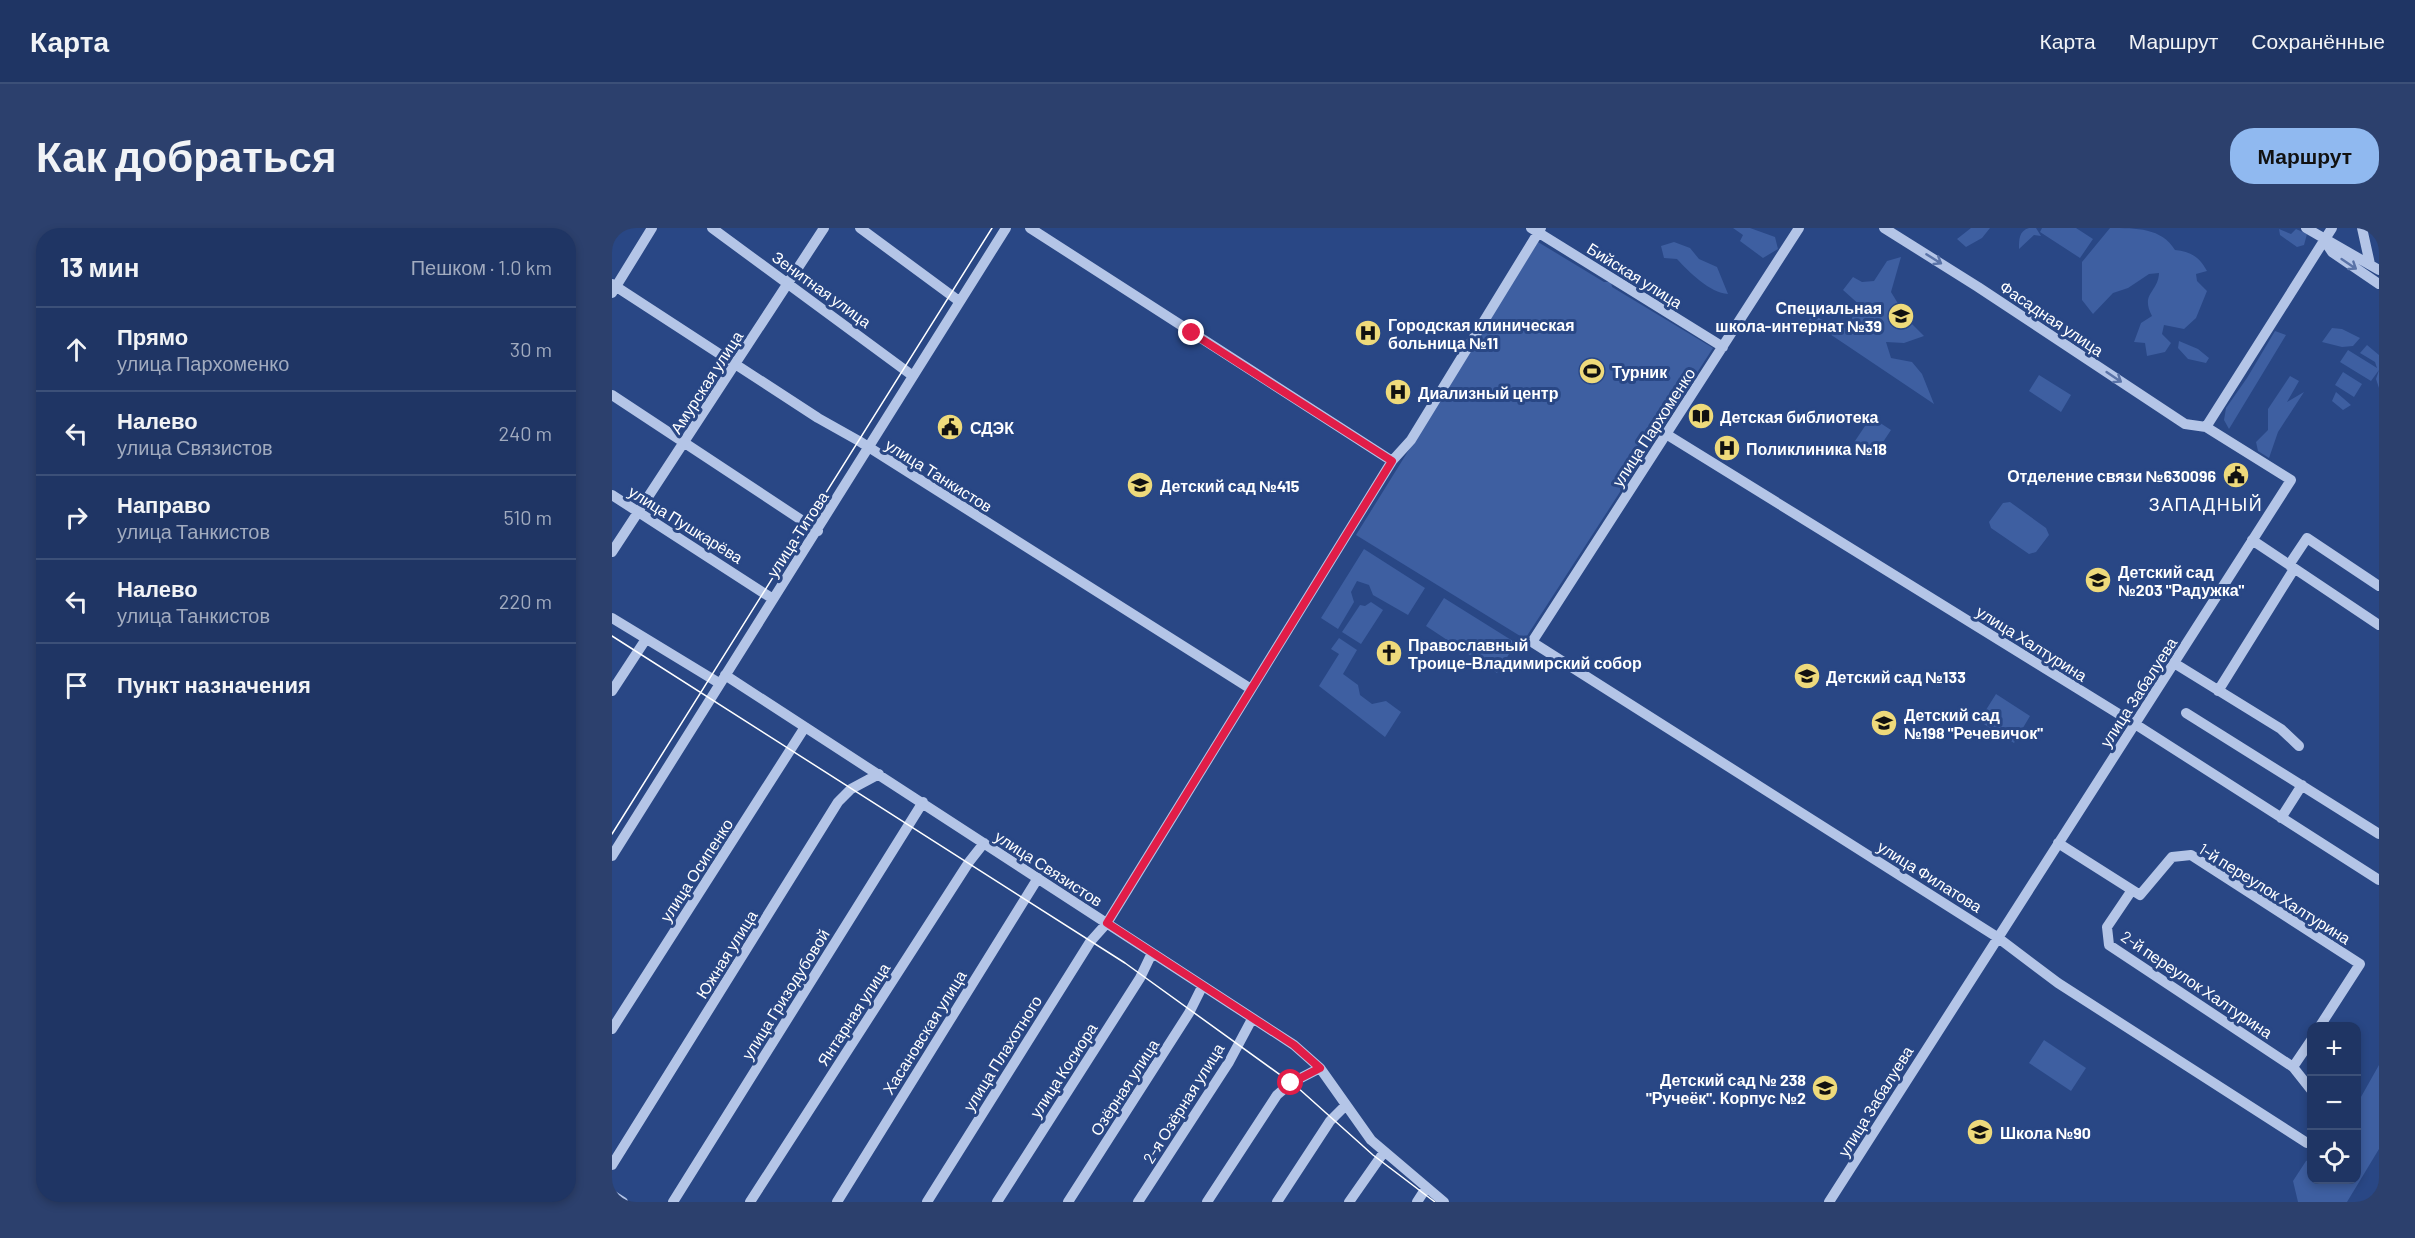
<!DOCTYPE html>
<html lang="ru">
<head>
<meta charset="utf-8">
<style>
  :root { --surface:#1f3564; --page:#2c406d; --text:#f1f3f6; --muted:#a1abbf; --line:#3c5078; --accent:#90b9f0 }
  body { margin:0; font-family:Barlow,sans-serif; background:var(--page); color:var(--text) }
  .controls { position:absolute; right:18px; bottom:18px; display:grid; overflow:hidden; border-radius:12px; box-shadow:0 3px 9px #0003 }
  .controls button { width:54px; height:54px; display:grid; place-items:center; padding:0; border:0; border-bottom:2px solid var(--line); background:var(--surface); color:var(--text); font:30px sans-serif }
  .stop { position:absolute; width:18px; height:18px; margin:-14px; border:4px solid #e11d48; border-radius:50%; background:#fff }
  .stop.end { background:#e11d48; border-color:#fff; box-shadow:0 2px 6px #0008 }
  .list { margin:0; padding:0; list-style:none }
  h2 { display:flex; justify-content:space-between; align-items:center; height:78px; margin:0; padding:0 24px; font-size:26px }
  h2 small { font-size:20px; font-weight:400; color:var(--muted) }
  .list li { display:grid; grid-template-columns:39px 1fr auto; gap:18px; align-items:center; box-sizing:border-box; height:84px; padding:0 24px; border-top:2px solid var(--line) }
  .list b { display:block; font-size:22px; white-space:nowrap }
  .list p { margin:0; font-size:20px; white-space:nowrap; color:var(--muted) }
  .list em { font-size:20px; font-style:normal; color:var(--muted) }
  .icon { flex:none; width:33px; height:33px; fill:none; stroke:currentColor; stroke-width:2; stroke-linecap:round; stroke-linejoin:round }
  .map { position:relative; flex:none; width:1767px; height:974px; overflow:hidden; border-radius:24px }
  header { display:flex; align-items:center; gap:36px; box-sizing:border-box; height:84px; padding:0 30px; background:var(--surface); border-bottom:2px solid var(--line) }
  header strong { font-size:28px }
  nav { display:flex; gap:33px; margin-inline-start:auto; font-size:21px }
  .intro { display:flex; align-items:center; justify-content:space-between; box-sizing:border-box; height:144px; padding:0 36px }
  h1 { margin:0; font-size:42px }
  .button { padding:15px 27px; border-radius:24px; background:var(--accent); color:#111; font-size:21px; font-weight:700 }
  main { display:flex; gap:36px; padding:0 36px }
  aside { flex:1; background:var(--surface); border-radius:24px; box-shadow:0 3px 9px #0003 }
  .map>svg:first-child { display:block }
  .green { fill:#3e5fa1 }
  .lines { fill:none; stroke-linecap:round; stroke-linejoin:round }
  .minor { stroke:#b4c5e7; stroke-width:10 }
  .tram { stroke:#fff; stroke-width:1.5 }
  .oneway { stroke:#5a73a7 }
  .route { stroke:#e11d48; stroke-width:8 }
  .labels { text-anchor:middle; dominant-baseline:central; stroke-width:6; stroke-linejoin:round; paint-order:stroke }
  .street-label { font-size:16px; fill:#fff; stroke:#294785 }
  .poi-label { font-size:16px; font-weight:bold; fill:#fff; stroke:#294785; text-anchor:start }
  .neighbourhood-label { font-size:18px; letter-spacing:1.5px; fill:#fff; stroke:#294785 }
</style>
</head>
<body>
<header>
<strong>Карта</strong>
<nav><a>Карта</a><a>Маршрут</a><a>Сохранённые</a></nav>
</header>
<div class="intro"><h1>Как добраться</h1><a class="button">Маршрут</a></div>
<main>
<aside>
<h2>13 мин<small>Пешком · 1.0 km</small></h2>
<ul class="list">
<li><svg class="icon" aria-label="ahead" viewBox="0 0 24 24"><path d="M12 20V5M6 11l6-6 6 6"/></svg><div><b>Прямо</b><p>улица Пархоменко</p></div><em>30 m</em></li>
<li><svg class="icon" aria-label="left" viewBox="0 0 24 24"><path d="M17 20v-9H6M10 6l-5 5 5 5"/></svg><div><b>Налево</b><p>улица Связистов</p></div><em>240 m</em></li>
<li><svg class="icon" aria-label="right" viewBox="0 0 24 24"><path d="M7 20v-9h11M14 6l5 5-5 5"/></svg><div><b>Направо</b><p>улица Танкистов</p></div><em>510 m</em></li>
<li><svg class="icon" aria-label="left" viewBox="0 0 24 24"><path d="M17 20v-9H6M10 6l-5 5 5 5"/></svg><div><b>Налево</b><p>улица Танкистов</p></div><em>220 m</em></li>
<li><svg class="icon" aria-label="arrive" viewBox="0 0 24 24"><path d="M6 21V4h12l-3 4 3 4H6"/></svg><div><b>Пункт назначения</b></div></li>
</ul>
</aside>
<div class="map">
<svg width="1767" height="974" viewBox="0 0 1767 974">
  <rect width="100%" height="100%" fill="#294785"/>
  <path class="green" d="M1121 0H1138L1163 9 1166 21 1151 30 1128 13 1131 7Z
    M1359 0H1378L1370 10 1354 19 1345 11Z
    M1417 0H1424L1429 8 1422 7 1407 21C1407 11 1407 3 1417 0Z
    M1430 0H1464L1481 11 1468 30 1428 4Z
    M1498 0C1524 0 1550 0 1563 22 1579 23 1588 30 1595 43L1584 46 1585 53 1595 63 1584 90 1572 101 1552 97 1550 106 1559 115 1553 124 1535 128 1533 115 1522 114 1529 95 1540 88C1528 65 1546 65 1547 45L1537 46 1516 60 1501 65 1481 86 1470 72V34Z
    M1667 1 1679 6 1684 1 1695 6 1692 17 1685 19 1668 7Z
    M926 14 992 54H999L1000 59 1101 120 913 411 744 307Z
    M1062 14 1078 20 1087 31 1105 39 1116 66C1098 65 1077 44 1065 31L1052 30 1049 18Z
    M1289 29 1279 64 1296 92 1312 108 1292 115 1274 114 1279 130 1300 134 1310 146 1322 176 1197 92 1200 86 1228 102 1236 98 1241 88 1250 79 1231 62 1241 49 1250 54 1262 53 1275 33Z
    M1720 100 1730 101 1748 110 1741 118 1730 119 1710 114Z
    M1663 103 1674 107 1617 201 1612 192 1614 180 1635 150Z
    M1567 113 1586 121 1597 130 1594 135 1576 131 1566 120Z
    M1755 117 1767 127V160L1764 151 1767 142 1759 153 1728 134 1736 122 1765 140 1763 134 1748 125Z
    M1731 144 1750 156 1742 169 1723 157Z
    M1427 147 1459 167 1449 184 1417 163Z
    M1678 148 1687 153 1675 174 1692 164 1666 204 1657 230 1646 223 1644 214 1656 202V181Z
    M1724 164 1739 177 1731 182 1720 173Z
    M1259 189 1279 202 1261 229 1241 216Z
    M1398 274 1434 300 1437 307 1424 324 1417 326 1379 300 1377 294 1391 275Z
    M752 321 813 360 796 387 761 367 757 357 745 353 739 364 742 374 726 401 709 390Z
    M832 370 904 415 885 445 814 398Z
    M759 374 771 382 749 416 730 404 748 377 753 378Z
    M727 410 745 422 731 446 746 457 748 467 760 476 774 473 789 484 773 509 707 458 727 426 719 421Z
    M1384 466 1418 488 1402 515 1367 493Z
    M1432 812 1474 840 1459 863 1417 835Z
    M1767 837V921L1735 974H1686L1681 953 1694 933 1699 931 1700 952H1744L1745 876Z"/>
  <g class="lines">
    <path class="minor" d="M100 0 301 148
      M248 0 347 73
      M418 0 780 233
      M919 0 1111 119
      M1187 0 920 414 1385 709 1446 755 1695 915
      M1694 0 1767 42
      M1750 0 1758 36
      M1712 12 1720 24 1767 56
      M0 56 206 190 247 213 639 461
      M0 65 40 0
      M0 167 206 303
      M1594 199 1720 0
      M1054 206 1523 496 1767 652
      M0 267 161 371
      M1640 312 1767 397
      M0 324 212 0
      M1677 337 1695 310 1767 358
      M0 390 107 455
      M1562 435 1669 501 1687 518
      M113 447 682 817 708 840 759 912 832 974
      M0 463 34 411
      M1606 463 1682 341
      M1574 485 1767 606
      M1669 590 1690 557
      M1446 615 1528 667 1560 629 1579 627 1748 736 1708 798
      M0 628 394 0
      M1520 662 1495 699 1497 717 1681 839 1700 863
      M0 801 193 499
      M1681 839 1700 811
      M0 937 226 574 239 561 267 546
      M0 967 11 974
      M61 974 311 574
      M138 974 357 634 372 615
      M225 974 426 650
      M315 974 478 714 495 695 780 233 799 212 929 0
      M385 974 528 750 540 725
      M456 974 577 785 590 759
      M526 974 617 834 640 791
      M595 974 665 867 679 855 708 840
      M665 974 718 893 734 877
      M737 974 772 924
      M805 974 814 960
      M1217 974 1679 252 1594 199 1573 196 1366 59 1272 0"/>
    <path class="tram" d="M0 408 513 735 685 859 761 927 823 974
      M0 606 380 0"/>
  </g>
  <defs><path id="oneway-shaft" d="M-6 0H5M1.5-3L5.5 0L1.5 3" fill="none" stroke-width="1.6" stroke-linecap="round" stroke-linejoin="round" transform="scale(1.5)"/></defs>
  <g class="oneway">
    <use href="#oneway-shaft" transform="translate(1322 31) rotate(32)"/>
    <use href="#oneway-shaft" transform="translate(1737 36) rotate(34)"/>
    <use href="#oneway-shaft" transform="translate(1502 149) rotate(34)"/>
  </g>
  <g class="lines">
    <path class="route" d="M580 105 780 233 495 695 682 817 708 840 679 855"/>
  </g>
  <defs>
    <symbol id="school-disc" viewBox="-11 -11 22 22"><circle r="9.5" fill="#eeda7b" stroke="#294785"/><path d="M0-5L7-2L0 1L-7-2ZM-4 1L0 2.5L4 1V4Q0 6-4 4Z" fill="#111"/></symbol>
    <symbol id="hospital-disc" viewBox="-11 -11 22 22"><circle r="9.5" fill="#eeda7b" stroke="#294785"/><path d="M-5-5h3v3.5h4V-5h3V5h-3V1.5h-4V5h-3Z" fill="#111"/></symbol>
    <symbol id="stadium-disc" viewBox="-11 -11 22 22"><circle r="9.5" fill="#eeda7b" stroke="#294785"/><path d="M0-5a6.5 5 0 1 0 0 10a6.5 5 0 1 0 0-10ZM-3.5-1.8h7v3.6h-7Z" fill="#111"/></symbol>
    <symbol id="library-disc" viewBox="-11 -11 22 22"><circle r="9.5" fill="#eeda7b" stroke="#294785"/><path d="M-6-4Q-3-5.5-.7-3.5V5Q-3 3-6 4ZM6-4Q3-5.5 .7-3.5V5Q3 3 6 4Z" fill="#111"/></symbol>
    <symbol id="civic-disc" viewBox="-11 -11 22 22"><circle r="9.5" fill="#eeda7b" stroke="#294785"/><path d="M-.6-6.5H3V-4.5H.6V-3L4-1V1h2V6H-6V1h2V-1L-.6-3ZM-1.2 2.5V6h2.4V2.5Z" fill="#111"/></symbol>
    <symbol id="church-disc" viewBox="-11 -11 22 22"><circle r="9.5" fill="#eeda7b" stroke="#294785"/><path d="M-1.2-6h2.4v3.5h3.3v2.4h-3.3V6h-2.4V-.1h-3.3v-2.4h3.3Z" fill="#111"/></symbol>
  </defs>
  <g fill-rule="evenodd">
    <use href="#school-disc" x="1274" y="73" width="30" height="30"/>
    <use href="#hospital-disc" x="741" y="90" width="30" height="30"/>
    <use href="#stadium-disc" x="965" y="128" width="30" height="30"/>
    <use href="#hospital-disc" x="771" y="149" width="30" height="30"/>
    <use href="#library-disc" x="1074" y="173" width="30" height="30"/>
    <use href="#civic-disc" x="323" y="184" width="30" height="30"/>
    <use href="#hospital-disc" x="1100" y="205" width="30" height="30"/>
    <use href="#civic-disc" x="1609" y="232" width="30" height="30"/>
    <use href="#school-disc" x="513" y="242" width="30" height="30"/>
    <use href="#school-disc" x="1471" y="337" width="30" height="30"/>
    <use href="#church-disc" x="762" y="410" width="30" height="30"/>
    <use href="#school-disc" x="1180" y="433" width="30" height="30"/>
    <use href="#school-disc" x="1257" y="480" width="30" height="30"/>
    <use href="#school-disc" x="1198" y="845" width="30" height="30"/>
    <use href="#school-disc" x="1353" y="889" width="30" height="30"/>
  </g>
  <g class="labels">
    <g class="street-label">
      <text transform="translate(1023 47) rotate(32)">Бийская улица</text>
      <text transform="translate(210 61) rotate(36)">Зенитная улица</text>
      <text transform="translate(1440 90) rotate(34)">Фасадная улица</text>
      <text transform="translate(94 154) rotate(-57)">Амурская улица</text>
      <text transform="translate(1041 199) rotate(-57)">улица Пархоменко</text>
      <text transform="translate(327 247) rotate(32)">улица Танкистов</text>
      <text transform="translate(74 296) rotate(32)">улица Пушкарёва</text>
      <text transform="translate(185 306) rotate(-57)">улица Титова</text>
      <text transform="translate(1420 415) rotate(32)">улица Халтурина</text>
      <text transform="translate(1526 464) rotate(-57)">улица Забалуева</text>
      <text transform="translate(437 640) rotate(33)">улица Связистов</text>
      <text transform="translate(84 642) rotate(-57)">улица Осипенко</text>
      <text transform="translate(1318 648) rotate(32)">улица Филатова</text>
      <text transform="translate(1663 665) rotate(32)">1-й переулок Халтурина</text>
      <text transform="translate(114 726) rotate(-58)">Южная улица</text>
      <text transform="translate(1585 756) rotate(34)">2-й переулок Халтурина</text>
      <text transform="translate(173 766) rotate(-58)">улица Гризодубовой</text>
      <text transform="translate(241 786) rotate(-57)">Янтарная улица</text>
      <text transform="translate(312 804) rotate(-58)">Хасановская улица</text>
      <text transform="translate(390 825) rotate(-58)">улица Плахотного</text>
      <text transform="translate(451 842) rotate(-57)">улица Косиора</text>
      <text transform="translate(512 859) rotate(-57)">Озёрная улица</text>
      <text transform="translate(1263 873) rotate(-58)">улица Забалуева</text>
      <text transform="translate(571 875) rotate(-58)">2-я Озёрная улица</text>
    </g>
    <g class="poi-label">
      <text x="1270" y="79" text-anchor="end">Специальная<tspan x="1270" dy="18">школа-интернат №39</tspan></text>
      <text x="776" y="96">Городская клиническая<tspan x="776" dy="18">больница №11</tspan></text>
      <text x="1000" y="143">Турник</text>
      <text x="806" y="164">Диализный центр</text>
      <text x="1108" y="188">Детская библиотека</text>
      <text x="358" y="199">СДЭК</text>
      <text x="1134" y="220">Поликлиника №18</text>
      <text x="1604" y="247" text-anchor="end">Отделение связи №630096</text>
      <text x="548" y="257">Детский сад №415</text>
      <text x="1506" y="343">Детский сад<tspan x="1506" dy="18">№203 "Радужка"</tspan></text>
      <text x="796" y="416">Православный<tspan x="796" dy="18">Троице-Владимирский собор</tspan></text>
      <text x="1214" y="448">Детский сад №133</text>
      <text x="1292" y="486">Детский сад<tspan x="1292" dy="18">№198 "Речевичок"</tspan></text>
      <text x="1194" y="851" text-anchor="end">Детский сад № 238<tspan x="1194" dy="18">"Ручеёк". Корпус №2</tspan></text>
      <text x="1388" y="904">Школа №90</text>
    </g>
    <g class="neighbourhood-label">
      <text x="1594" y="276">ЗАПАДНЫЙ</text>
    </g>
  </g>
</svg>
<div class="controls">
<button>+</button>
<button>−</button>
<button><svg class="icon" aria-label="locate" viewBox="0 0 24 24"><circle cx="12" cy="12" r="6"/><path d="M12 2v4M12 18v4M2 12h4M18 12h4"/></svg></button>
</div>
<div class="stop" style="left:679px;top:855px"></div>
<div class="stop end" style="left:580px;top:105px"></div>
</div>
</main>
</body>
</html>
